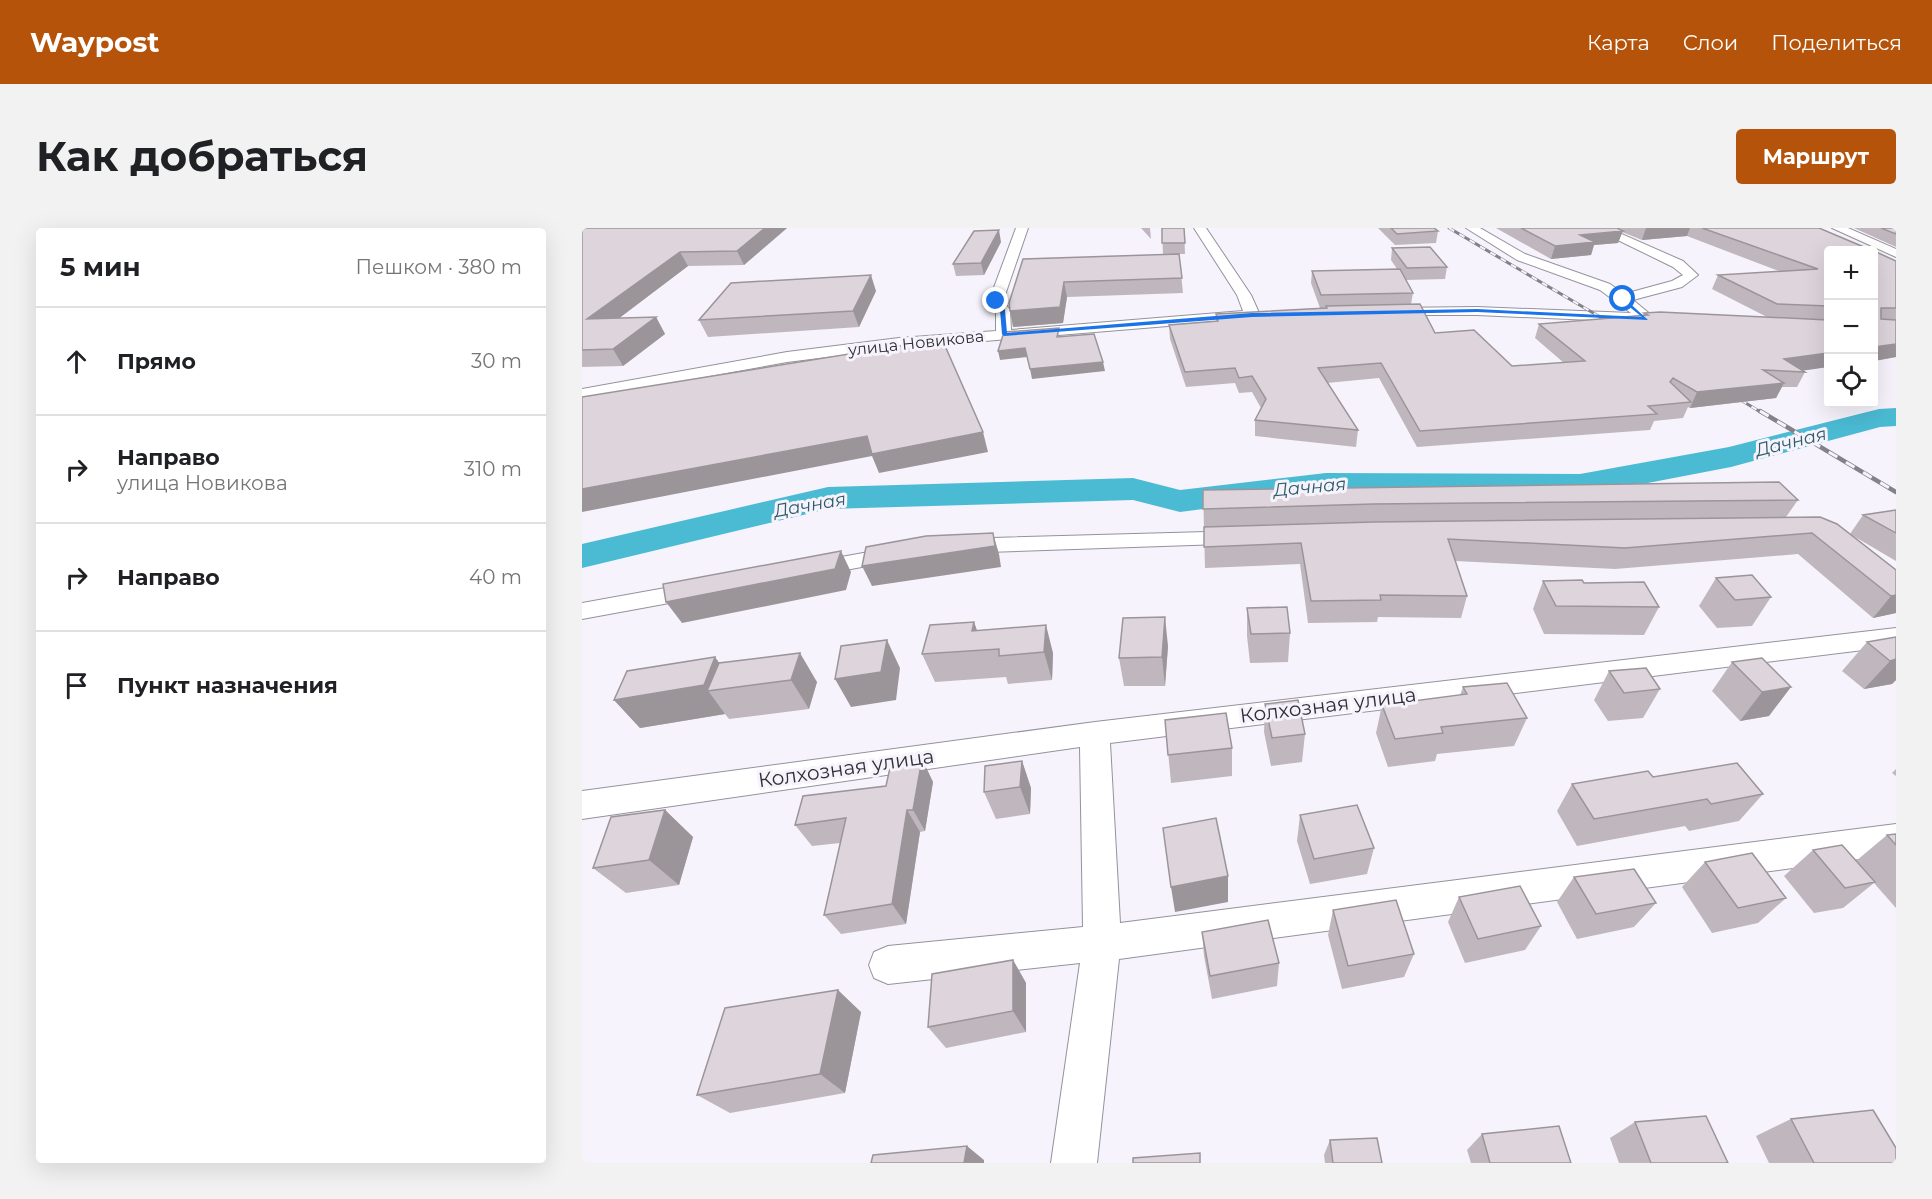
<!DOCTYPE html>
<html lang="ru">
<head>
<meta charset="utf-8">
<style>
  :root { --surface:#fff; --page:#f2f2f2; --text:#202124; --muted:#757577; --line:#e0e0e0; --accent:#b45309 }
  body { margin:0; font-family:Montserrat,sans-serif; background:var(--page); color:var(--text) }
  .controls { position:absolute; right:18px; top:18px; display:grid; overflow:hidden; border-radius:6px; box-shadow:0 6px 24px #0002 }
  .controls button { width:54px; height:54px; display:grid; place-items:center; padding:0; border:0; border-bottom:2px solid var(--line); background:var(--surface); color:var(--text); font:30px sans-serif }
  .stop { position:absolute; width:18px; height:18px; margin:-14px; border:4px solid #1a73e8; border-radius:50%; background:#fff }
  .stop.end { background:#1a73e8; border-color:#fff; box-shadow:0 2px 6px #0008 }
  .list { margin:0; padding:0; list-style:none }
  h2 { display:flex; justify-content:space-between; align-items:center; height:78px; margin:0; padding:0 24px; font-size:26px }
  h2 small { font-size:20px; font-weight:400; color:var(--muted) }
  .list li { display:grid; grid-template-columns:39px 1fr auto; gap:18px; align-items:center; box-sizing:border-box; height:108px; padding:0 24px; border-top:2px solid var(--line) }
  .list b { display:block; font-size:22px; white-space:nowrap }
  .list p { margin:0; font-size:20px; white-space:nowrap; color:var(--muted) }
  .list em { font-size:20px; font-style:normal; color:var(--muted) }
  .icon { flex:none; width:33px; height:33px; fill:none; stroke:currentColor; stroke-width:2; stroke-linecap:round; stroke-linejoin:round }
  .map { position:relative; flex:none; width:1314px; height:935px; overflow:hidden; border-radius:6px }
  header { display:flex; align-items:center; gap:36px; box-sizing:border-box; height:84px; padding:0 30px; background:var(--accent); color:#fff }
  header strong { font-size:28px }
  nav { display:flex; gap:33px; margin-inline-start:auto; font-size:21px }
  .intro { display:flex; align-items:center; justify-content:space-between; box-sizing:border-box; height:144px; padding:0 36px }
  h1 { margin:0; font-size:42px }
  .button { padding:15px 27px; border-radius:6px; background:var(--accent); color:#fff; font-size:21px; font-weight:700 }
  main { display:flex; gap:36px; padding:0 36px }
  aside { flex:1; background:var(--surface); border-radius:6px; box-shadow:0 6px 24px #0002 }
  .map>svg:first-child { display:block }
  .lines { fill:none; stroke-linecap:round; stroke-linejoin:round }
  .river { fill:#4bbbd4; fill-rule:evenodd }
  .minor-casing { stroke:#94929b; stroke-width:2 }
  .minor { fill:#fff; fill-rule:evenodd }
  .rail-far1-casing { stroke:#848289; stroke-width:3 }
  .rail-casing { stroke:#848289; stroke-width:4.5 }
  .rail-far1 { stroke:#f6f3fd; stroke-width:2; stroke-dasharray:6; stroke-linecap:butt }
  .rail { stroke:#f6f3fd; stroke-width:3; stroke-dasharray:10; stroke-linecap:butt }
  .wall { fill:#bfb7bd }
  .shaded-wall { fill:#9b959a }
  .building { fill:#ded5dc; stroke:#9b959a; stroke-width:1.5 }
  .route { fill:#1a73e8 }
  .labels { text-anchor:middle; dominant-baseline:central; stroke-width:6; stroke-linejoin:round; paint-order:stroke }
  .far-street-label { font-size:16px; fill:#302f33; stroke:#f6f3fd }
  .far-water-label { font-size:18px; font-style:italic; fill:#2e5d69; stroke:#f6f3fd }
  .street-label { font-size:20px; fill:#302f33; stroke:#f6f3fd }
</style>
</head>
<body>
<header>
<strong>Waypost</strong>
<nav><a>Карта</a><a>Слои</a><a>Поделиться</a></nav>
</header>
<div class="intro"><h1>Как добраться</h1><a class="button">Маршрут</a></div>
<main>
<aside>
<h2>5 мин<small>Пешком · 380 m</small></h2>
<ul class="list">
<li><svg class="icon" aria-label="ahead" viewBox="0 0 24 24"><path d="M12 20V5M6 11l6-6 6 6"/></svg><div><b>Прямо</b></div><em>30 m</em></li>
<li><svg class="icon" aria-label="right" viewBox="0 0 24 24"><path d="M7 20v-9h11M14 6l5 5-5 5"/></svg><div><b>Направо</b><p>улица Новикова</p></div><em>310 m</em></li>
<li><svg class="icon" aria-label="right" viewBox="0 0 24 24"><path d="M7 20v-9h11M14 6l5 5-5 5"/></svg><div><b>Направо</b></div><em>40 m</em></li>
<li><svg class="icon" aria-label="arrive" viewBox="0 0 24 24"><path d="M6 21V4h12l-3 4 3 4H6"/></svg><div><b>Пункт назначения</b></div></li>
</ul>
</aside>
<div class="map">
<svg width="1314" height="935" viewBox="0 0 1314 935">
  <rect width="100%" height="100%" fill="#f6f3fd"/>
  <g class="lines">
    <path class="river" d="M1314 180V198L1298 199 1149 239 998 268 744 265 598 284 551 272 246 281 0 340V316L246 259 551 250 598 262 744 245 998 246 1147 219 1297 181Z"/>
    <defs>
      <path id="minor" d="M434 0H446L421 73 428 82 429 102 661 83 655 67 612 0H624L669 67 678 87 671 91 317 120 205 134 0 171V161L205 124 317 110 414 103V82L407 73Z
        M884 0H898L943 26 1028 56 1042 66 1090 53 1101 47 1091 39 1011 0H1026L1101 33 1116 47 1100 59 1051 72 1068 86 1083 88 1085 91 1078 95 895 87H799L797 84 799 81 804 80 895 79 1049 85 1018 62 935 32Z
        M1250 0H1266L1314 21V29Z
        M661 303 669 305 672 310 669 315 374 325 366 323 362 318 366 313 374 311Z
        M320 318 328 320 332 325 328 330 226 349 218 347 214 342 218 337 226 335Z
        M122 353 131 355 134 361 131 367 0 391V375Z
        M1314 400V418L528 515 538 695 1314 596V626L537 731 515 935H469L498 735 306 756 292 750 287 737 292 724 306 718 501 699 498 519 0 591V563L513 494Z"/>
    </defs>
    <use href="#minor" class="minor-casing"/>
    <use href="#minor" class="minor"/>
    <defs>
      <path id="rail-far1" d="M867 0 1035 99
        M1149 166 1180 185"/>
      <path id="rail" d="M1178 183 1314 264"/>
    </defs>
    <use href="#rail-far1" class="rail-far1-casing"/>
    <use href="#rail" class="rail-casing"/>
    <use href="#rail-far1" class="rail-far1"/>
    <use href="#rail" class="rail"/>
  </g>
  <path class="wall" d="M0 0H205L162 37 106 38 37 90 74 89 83 106 41 138 0 139Z
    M559 0H568L569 11Z
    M580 0H602L603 26H597L601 65 485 69 481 95 431 99 441 31 581 27Z
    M796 0H852L856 3 854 15 813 17Z
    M914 0H1237L1246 22V139L1220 142 1223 144 1215 159H1200L1194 170 1108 180 1106 179 1101 190 1072 193 1068 202 835 219 797 150 745 155 776 202 774 219 673 208V192L679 180 670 164 657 165 653 155 604 159 588 111 587 97 634 93V86L744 80H738L729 55 730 43 815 41 809 32 810 20 865 39 863 51 824 52 831 65 829 76 853 105 930 138 982 135 953 110 957 96 1061 87 1062 85 1185 89 1130 61 1136 47 1199 44 1105 8 1060 12 1040 4 1036 15 1012 17 1009 27 969 31Z
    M1272 0H1314V19Z
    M419 14 402 47 374 48 371 36Z
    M1292 23 1314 33V129L1292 133Z
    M294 63 277 99 126 109 117 92Z
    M621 262 1216 272 1204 289 1268 306 1281 287 1314 282V333L1268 306 1314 342V385L1291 390 1216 326 1033 341 873 333 885 368 879 390 796 389 795 394 726 395 718 336 623 340Z
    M1134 350 1189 369 1170 398 1135 400 1117 378Z
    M961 353 1002 355 1077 379 1062 407 962 406 951 381Z
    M665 380 708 405 706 434 668 435 665 408Z
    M392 394 395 403 471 425 470 452 426 456 424 449 353 454 340 426Z
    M1314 409V452L1310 456 1282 461 1260 443 1285 414Z
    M586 418 583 458H542L537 430Z
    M1180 430 1187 488 1158 493 1130 463 1150 434Z
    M137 435 235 454 227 481 147 491 143 486 58 500 32 472Z
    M1027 443 1078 461 1061 490 1026 493 1012 472Z
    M881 459 945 490 932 518 855 526 853 533 806 539 794 505 800 477 878 467Z
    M683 476 723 506 720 534 689 538 682 504Z
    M583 492 650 520V548L589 555Z
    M340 531 351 554 343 603 338 604 324 696 259 706 242 687 258 615 230 618 213 597 304 558Z
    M440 533 449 560 448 586 414 591 402 564Z
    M1314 541V548L1310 545Z
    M1071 549 1181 566 1157 593 1107 603 1103 598 995 618 975 583 990 556Z
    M83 582 111 609 97 657 44 665 11 640Z
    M718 587 792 620 785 646 728 656 715 613Z
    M1314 606V680L1292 655 1261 680 1232 685 1202 648 1231 622 1274 633 1305 607Z
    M1123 634 1204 670 1176 695 1130 705 1100 659Z
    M992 649 1074 675 1052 699 995 711 975 674Z
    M877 669 959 698 943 722 883 735 866 694Z
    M751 682 832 726 822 749 760 761 746 707Z
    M620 704 697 735 695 758 630 771 622 728Z
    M431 732 444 755V804L364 820 346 799Z
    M279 784 263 865 148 885 115 867Z
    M1209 891 1314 935H1187L1174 908Z
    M1053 894 1146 935H1037L1028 910Z
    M900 906 989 935H889L885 922Z
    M748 912 800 935H743L742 927Z"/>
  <path class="shaded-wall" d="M183 0H205L162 37 155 23Z
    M1064 0H1108L1105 8 1060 12Z
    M417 2 419 14 402 47 399 35Z
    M1041 3 1036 15 1012 17 1009 27 969 31 973 18 998 7Z
    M98 24 106 38 15 107 5 91Z
    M289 47 294 63 277 99 271 83Z
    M482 54 485 69 481 95 431 99 428 83Z
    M74 89 83 106 41 138 31 121Z
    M1314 116V129L1292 133V119Z
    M443 120 445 129 418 132 416 123Z
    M1246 125V139L1212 144 1202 131Z
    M521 134 523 143 450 151 448 141Z
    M1202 155 1194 170 1108 180 1115 164Z
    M401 204 406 224 297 245 290 228 0 284V261L285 208Z
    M411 305 417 326 419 339 290 358 280 338Z
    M259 323 269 344 264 362 100 395 84 374Z
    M1314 367V385L1291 390 1309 368Z
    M583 389 586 418 583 458 580 429Z
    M392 394 402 422 390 403Z
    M464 397 471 425 470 452 462 424Z
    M305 412 318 440 314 472 269 479 253 451Z
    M218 425 235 454 227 481 209 452Z
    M133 429 154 458 126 463 122 457Z
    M1314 431V452L1310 456 1282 461 1308 433Z
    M122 457 143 486 58 500 32 472Z
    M1209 459 1187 488 1158 493 1180 464Z
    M340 531 351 554 343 603 331 582Z
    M440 533 449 560 448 586 438 559Z
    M83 582 111 609 97 657 67 632Z
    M325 582 338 604 324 696 310 676Z
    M646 648V674L593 684 589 659Z
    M431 732 444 755V804L431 783Z
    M256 762 279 784 263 865 238 846Z
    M385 918 402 932V935H382Z"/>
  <path class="building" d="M0 0H183L155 23 98 24 5 91 74 89 31 121 0 122Z
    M580 0H602L603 15H580Z
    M809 0H852L856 3 815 6Z
    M939 0H1035L1041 3 998 7 1013 14 973 18Z
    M1120 0H1237L1289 22H1246V78L1195 76 1136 47 1236 41Z
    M1299 0H1314V6Z
    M417 2 399 35 371 36 392 3Z
    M848 19 865 39 825 40 810 20Z
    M1292 23 1314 33V80H1299V91L1314 92V116L1292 119Z
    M597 26 600 50 482 54 478 79 428 83 427 75 441 31Z
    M818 41 831 65 739 67 730 43Z
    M289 47 271 83 117 92 149 55Z
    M838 76 853 105 892 102 930 138 1003 133 957 96 1066 87 1062 85 1078 84 1246 92V125L1202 131 1223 144 1181 142 1202 155 1115 164 1091 150 1088 154 1109 174 1066 178 1075 186 838 203 799 135 736 140 776 202 673 192 684 171 670 148 657 150 653 140 603 144 587 97 636 93 634 86 745 80 744 78Z
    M477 100 475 109 512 106 521 134 448 141 443 120 416 123 422 104Z
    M360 111 401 204 290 226 285 208 0 261V169Z
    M1197 254 1216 272 791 276 621 281V262Z
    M1314 282V305L1281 287Z
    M1238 289 1255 296 1314 342V367L1309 368 1230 305 1043 320 866 311 885 368 798 367 799 372 729 373 719 315 622 319V299L791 294Z
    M411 305 413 318 280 338 284 319 344 308Z
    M259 323 253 341 84 374 81 356Z
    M1170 347 1189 369 1153 372 1134 350Z
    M1000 352 1002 355 1062 354 1077 379 974 378 961 353Z
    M705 379 708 405 669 406 665 380Z
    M583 389 580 429 537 430 541 390Z
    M392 394 390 403 464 397 462 424 417 428V421L340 426 348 397Z
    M1314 409V431L1308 433 1285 414Z
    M305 412 299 444 253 451 259 418Z
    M218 425 209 452 125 463 137 435Z
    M133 429 122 457 32 472 45 443Z
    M1180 430 1209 459 1180 464 1150 434Z
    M1064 440 1078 461 1042 465 1027 443Z
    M925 455 945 490 859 499 861 505 813 511 800 477 885 466 881 459Z
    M716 472 723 506 690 510 683 476Z
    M644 485 650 520 586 527 583 492Z
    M340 531 331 582H325L310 676 242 687 264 590 213 597 221 568 304 558 309 535Z
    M440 533 438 559 402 564 403 538Z
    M1155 535 1181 566 1129 576 1125 571 1012 591 990 556 1066 543 1071 549Z
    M775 577 792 620 732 631 718 587Z
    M83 582 67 632 11 640 29 589Z
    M634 590 646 648 589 659 581 600Z
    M1314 606V617L1305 607Z
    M1260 617 1293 654 1263 660 1231 622Z
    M1170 625 1204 670 1156 680 1123 634Z
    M1052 641 1074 675 1014 686 992 649Z
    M938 658 959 698 896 711 877 669Z
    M814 672 832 726 766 738 751 682Z
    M686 692 697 735 628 748 620 704Z
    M431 732V783L346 799 350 746Z
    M256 762 238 846 115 867 143 780Z
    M1291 882 1314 920V935H1232L1209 891Z
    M1124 888 1146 935H1069L1053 894Z
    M977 898 989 935H908L900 906Z
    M795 910 800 935H751L748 912Z
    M385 918 382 935H289L291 927Z
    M618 925V935H551V930Z"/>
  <path class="route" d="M1041 69 1066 92 895 84 670 89 422 108 420 106 418 82 411 73 416 72 423 82 425 105 670 85 895 81 1060 89 1039 72Z"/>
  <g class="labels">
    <g class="far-street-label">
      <text transform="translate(334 115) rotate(-6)">улица Новикова</text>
    </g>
    <g class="far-water-label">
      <text transform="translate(1209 214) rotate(-14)">Дачная</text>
      <text transform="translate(728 259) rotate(-5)">Дачная</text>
      <text transform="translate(228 277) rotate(-10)">Дачная</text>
    </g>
    <g class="street-label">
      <text transform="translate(746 477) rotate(-7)">Колхозная улица</text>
      <text transform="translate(264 540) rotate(-8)">Колхозная улица</text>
    </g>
  </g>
</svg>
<div class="controls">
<button>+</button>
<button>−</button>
<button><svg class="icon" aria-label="locate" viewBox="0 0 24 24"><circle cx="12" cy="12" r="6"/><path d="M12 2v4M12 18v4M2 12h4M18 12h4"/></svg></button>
</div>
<div class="stop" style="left:1041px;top:71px"></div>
<div class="stop end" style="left:414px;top:73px"></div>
</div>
</main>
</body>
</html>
